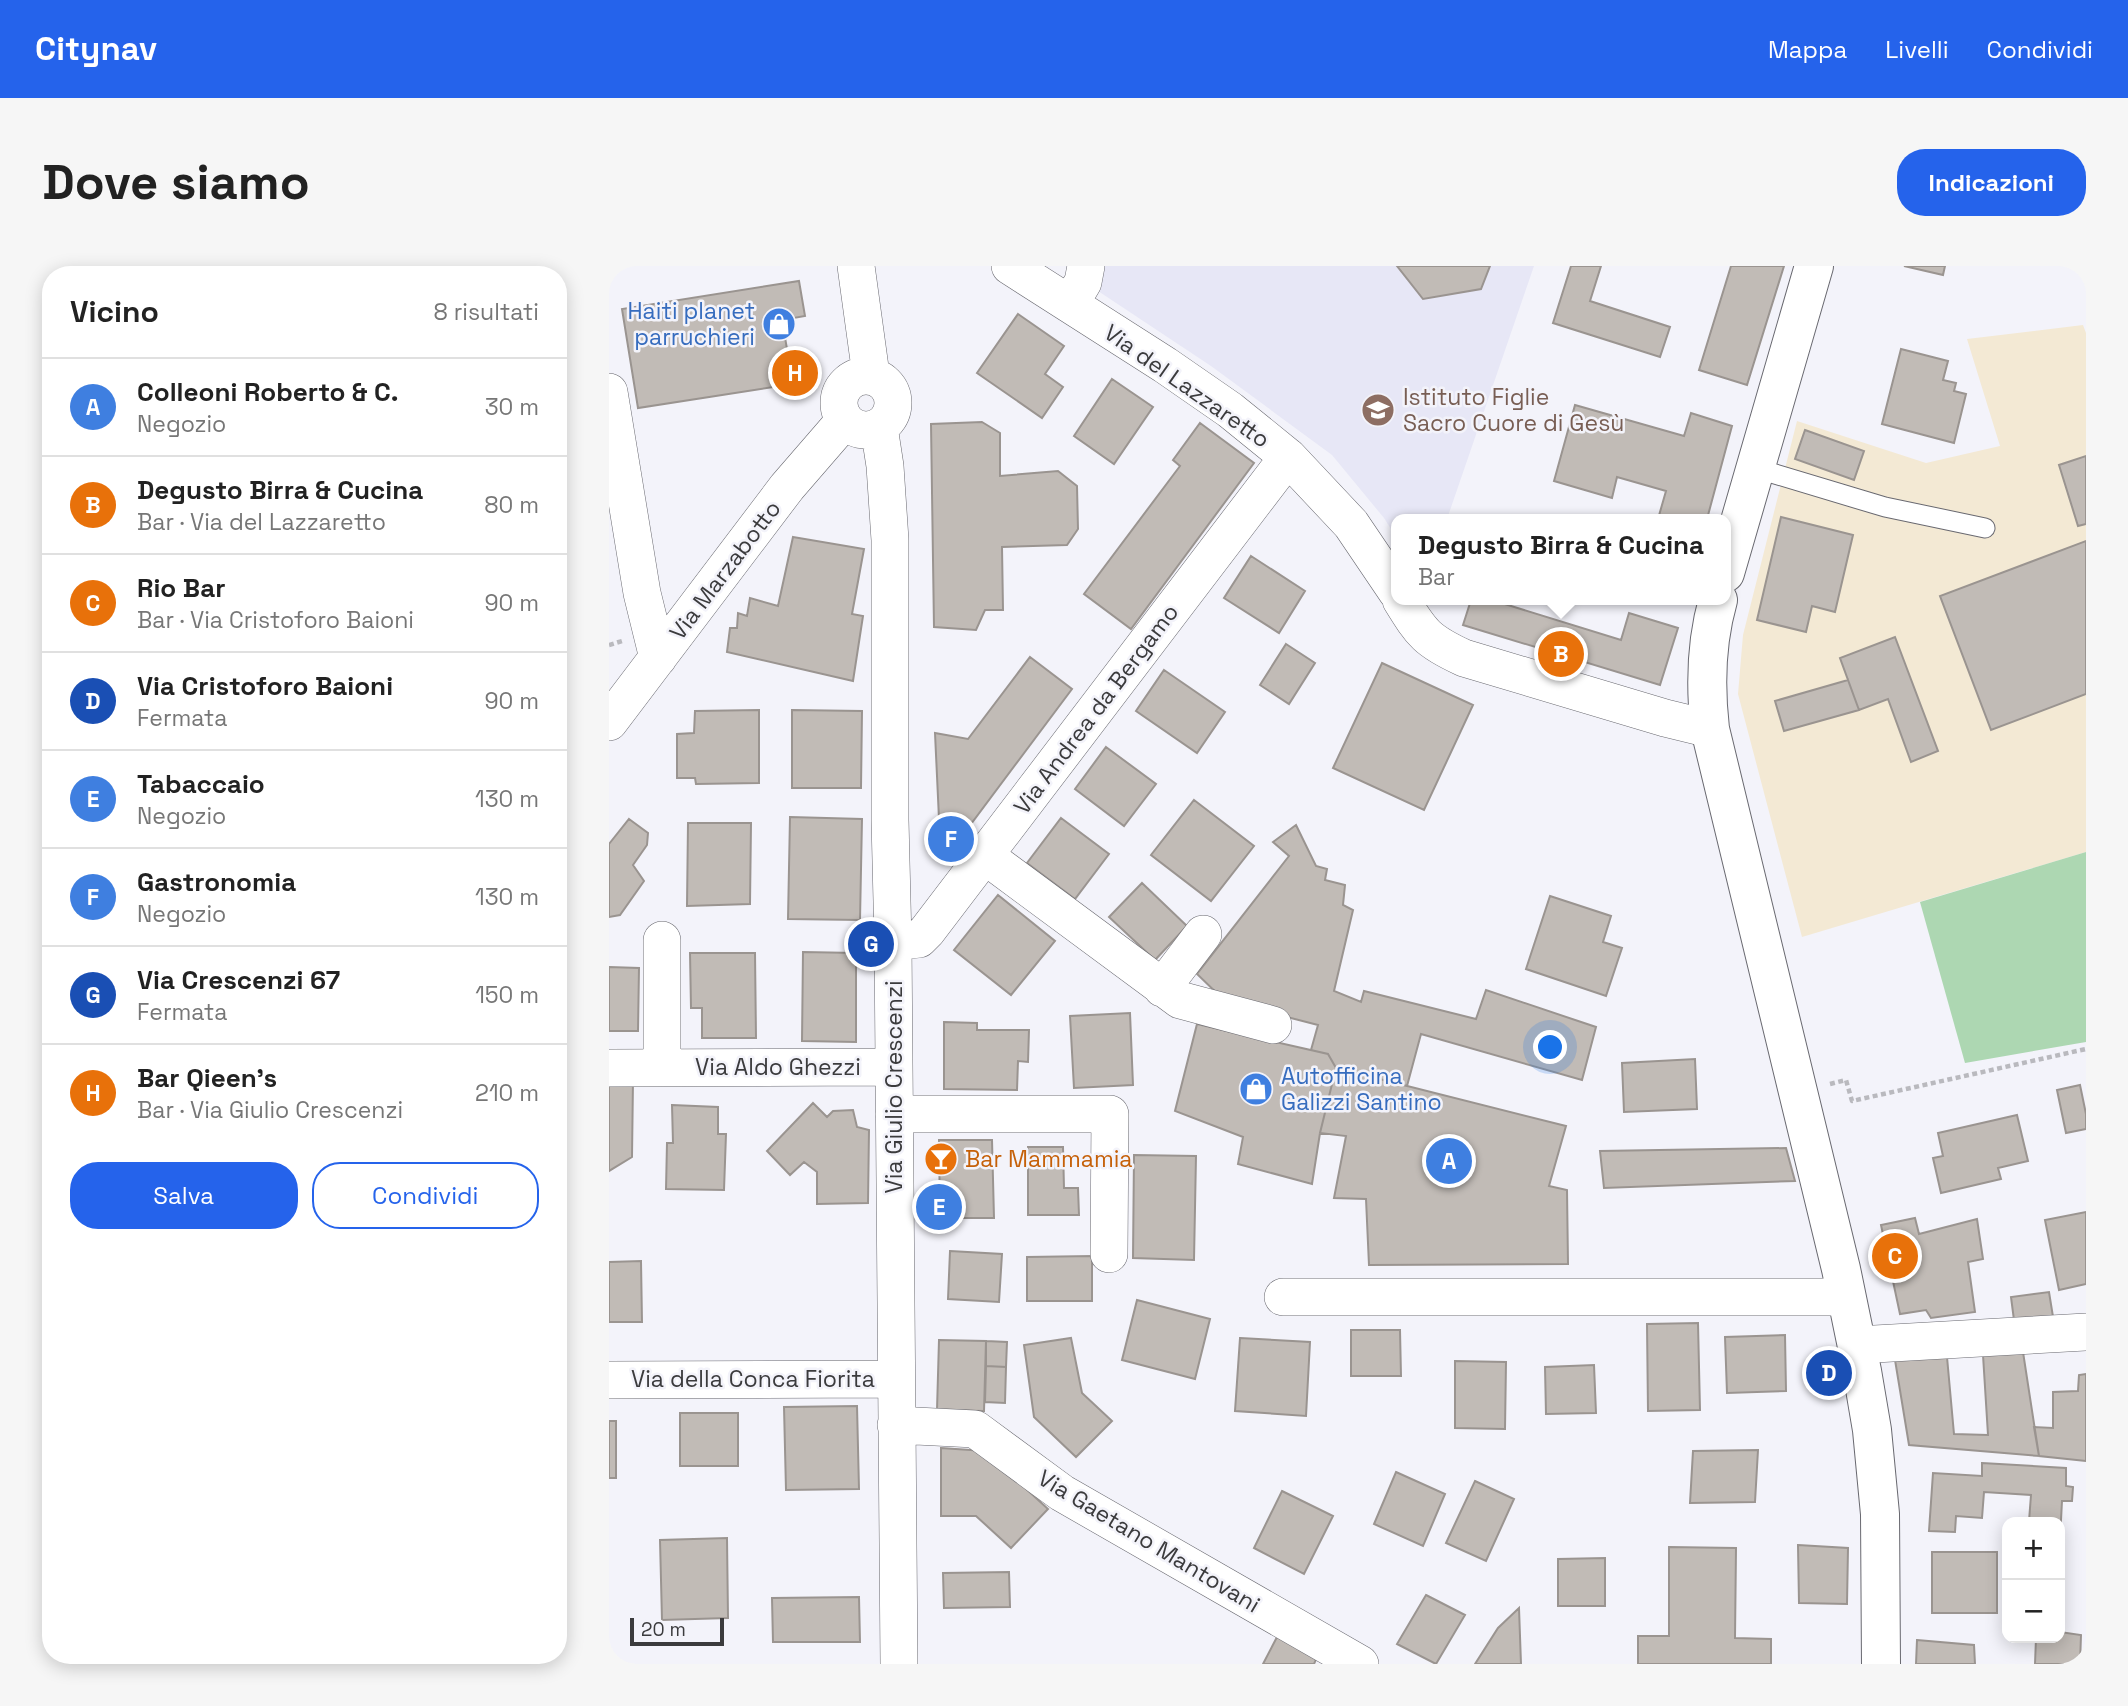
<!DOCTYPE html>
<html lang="it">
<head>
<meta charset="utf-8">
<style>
  :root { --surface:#fff; --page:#f6f6f6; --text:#222; --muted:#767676; --line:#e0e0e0; --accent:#2563eb }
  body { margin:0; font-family:"Space Grotesk",sans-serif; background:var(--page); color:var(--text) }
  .controls { position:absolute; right:21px; bottom:21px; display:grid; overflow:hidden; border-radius:14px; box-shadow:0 4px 18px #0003 }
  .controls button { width:63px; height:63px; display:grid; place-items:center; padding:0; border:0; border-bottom:2px solid var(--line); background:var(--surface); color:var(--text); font:35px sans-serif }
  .scale { position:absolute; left:21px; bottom:18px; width:94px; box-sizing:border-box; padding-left:7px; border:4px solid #3b3b3d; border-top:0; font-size:19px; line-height:24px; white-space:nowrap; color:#3b3b3d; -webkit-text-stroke:5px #f3f3fa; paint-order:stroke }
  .you { position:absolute; left:942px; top:782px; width:24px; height:24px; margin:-18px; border:5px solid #fff; border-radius:50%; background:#1a73e8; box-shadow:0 0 0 10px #1a73e833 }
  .badge { display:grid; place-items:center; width:46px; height:46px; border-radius:50%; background:var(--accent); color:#fff; font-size:23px; font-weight:700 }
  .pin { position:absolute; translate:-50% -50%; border:4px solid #fff; box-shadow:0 2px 7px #0006 }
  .popup { position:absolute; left:782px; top:248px; width:340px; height:91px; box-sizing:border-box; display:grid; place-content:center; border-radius:14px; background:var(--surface); filter:drop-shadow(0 2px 5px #0005); font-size:23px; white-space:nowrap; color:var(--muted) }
  .popup b { font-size:26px; color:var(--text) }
  .popup::after { content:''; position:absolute; left:50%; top:100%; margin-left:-14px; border:14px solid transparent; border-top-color:var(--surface) }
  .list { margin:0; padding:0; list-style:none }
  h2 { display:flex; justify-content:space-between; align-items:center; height:91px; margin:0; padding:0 28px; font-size:30px }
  h2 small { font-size:23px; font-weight:400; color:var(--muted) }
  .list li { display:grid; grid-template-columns:46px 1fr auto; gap:21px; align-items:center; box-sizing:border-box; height:98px; padding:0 28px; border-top:2px solid var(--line) }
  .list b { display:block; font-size:26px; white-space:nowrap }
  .list p { margin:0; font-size:23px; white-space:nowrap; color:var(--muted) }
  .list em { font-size:23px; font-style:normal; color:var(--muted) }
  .actions { display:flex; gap:14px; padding:21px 28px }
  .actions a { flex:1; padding:16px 0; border:2px solid var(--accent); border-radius:28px; text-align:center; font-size:24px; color:var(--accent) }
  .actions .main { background:var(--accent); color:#fff }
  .map { position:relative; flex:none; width:1477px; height:1398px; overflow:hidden; border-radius:28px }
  header { display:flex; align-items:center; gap:42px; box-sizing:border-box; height:98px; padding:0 35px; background:var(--accent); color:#fff }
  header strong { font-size:33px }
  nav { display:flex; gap:38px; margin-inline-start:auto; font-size:24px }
  .intro { display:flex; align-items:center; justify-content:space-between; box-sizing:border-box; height:168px; padding:0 42px }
  h1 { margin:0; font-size:49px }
  .button { padding:18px 32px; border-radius:28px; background:var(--accent); color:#fff; font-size:24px; font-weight:700 }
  main { display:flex; gap:42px; padding:0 42px }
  aside { flex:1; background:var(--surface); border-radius:28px; box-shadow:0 4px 18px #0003 }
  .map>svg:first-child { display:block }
  .commercial { fill:#f3e9d4 }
  .built { fill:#e7e7f6 }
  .green { fill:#add7b2 }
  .building { fill:#c1bbb6; stroke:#9a9490; stroke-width:2 }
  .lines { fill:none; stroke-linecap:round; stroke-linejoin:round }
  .service-casing { stroke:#696970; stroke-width:21 }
  .minor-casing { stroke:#696970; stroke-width:38 }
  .tertiary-casing { stroke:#696970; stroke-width:40 }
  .path { stroke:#b9b9be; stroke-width:4.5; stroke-dasharray:5 3.5; stroke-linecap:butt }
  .service { stroke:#fff; stroke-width:19 }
  .minor { stroke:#fff; stroke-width:37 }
  .tertiary { stroke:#fff; stroke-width:38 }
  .labels { text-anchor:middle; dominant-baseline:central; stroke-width:5; stroke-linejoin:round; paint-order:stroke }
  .shop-label { font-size:23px; fill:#366cbe; stroke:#f3f3fa; text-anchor:end }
  .street-label { font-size:23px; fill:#3b3b3d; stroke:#f3f3fa }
  .education-label { font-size:23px; fill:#785e54; stroke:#f3f3fa; text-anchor:start }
  .food-label { font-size:23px; fill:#c56008; stroke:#f3f3fa; text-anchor:start }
</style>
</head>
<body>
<header>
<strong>Citynav</strong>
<nav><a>Mappa</a><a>Livelli</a><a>Condividi</a></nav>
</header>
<div class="intro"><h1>Dove siamo</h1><a class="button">Indicazioni</a></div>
<main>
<aside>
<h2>Vicino<small>8 risultati</small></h2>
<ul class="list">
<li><span class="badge" style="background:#3f7fe0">A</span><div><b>Colleoni Roberto &amp; C.</b><p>Negozio</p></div><em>30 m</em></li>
<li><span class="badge" style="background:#e8710a">B</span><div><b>Degusto Birra &amp; Cucina</b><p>Bar · Via del Lazzaretto</p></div><em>80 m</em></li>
<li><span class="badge" style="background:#e8710a">C</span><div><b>Rio Bar</b><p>Bar · Via Cristoforo Baioni</p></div><em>90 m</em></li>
<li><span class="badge" style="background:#1a4fb4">D</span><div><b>Via Cristoforo Baioni</b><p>Fermata</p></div><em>90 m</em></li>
<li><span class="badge" style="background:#3f7fe0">E</span><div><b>Tabaccaio</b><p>Negozio</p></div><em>130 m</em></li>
<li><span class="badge" style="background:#3f7fe0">F</span><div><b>Gastronomia</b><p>Negozio</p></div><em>130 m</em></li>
<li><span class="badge" style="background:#1a4fb4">G</span><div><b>Via Crescenzi 67</b><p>Fermata</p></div><em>150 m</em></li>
<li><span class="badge" style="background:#e8710a">H</span><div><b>Bar Qieen's</b><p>Bar · Via Giulio Crescenzi</p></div><em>210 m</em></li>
</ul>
<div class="actions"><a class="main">Salva</a><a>Condividi</a></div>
</aside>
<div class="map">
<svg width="1477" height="1398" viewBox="0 0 1477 1398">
  <rect width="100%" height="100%" fill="#f3f3fa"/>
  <path class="commercial" d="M1474 59 1477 67V586L1193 671 1129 428 1134 369 1188 155 1317 197 1391 180 1358 73Z"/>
  <path class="built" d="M486 0H925L838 253H788L787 271 775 252 723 189 602 100 483 21Z"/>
  <path class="green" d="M1477 586V776L1356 797 1311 636Z"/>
  <path class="building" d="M788 0H881L872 23 814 33Z
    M962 0H992L981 35 1061 61 1051 91 944 57Z
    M1122 0H1175L1138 119 1090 104Z
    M1295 0H1336L1334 9Z
    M190 15 196 50 173 54 184 118 29 142 13 43Z
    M409 48 455 80 436 108 454 121 433 152 368 107Z
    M1292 83 1339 95 1334 114 1347 117 1345 125 1357 128 1345 177 1273 158Z
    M503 113 544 141 505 198 465 170Z
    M966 139 1075 170 1082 147 1123 160 1098 253H1049L1057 225 1008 211 1003 232 945 215Z
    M373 156 391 167V210L449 205 468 220 469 263 458 279 393 281 394 344H376L367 364 325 361 322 158Z
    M591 157 645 197 522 363 475 328 571 200 564 194Z
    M1196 164 1255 185 1245 214 1186 193Z
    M1477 190V258L1469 260 1450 199Z
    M1172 251 1244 269 1226 346 1203 340 1197 366 1148 354Z
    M184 271 255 283 243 348 254 350 244 415 118 386 121 362H128L129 347 138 350 141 332 169 340Z
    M1477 275V428L1382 464 1331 330Z
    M642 290 696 325 670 367 615 332Z
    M862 334H890L889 336 1012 374 1020 347 1069 362 1051 419 854 359Z
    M1286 371 1329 485 1302 496 1279 433 1250 444 1231 392Z
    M677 378 706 397 680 438 651 419Z
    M421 391 463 423 353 570 330 553 326 467 359 473Z
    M773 397 864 439 815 544 724 502Z
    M555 404 616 446 588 487 527 445Z
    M1239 414 1250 444 1175 465 1166 435Z
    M150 444V517L87 518 86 512H68V468L85 467 86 445Z
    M183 444 253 445 252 522H183Z
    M497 481 547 518 515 560 466 523Z
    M585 534 645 580 602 635 542 589Z
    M181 551 253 553 251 654 179 653Z
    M452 552 500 588 466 633 418 597Z
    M20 553 39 567 38 579 24 599 35 615 11 649 0 651V578Z
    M79 557H142L141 638 78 640Z
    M687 559 707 600 718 603 716 614 736 619 734 639 744 644 725 725 752 736 755 725 867 753 877 724 987 761 973 814 812 768 798 820 727 802 719 788 702 784 709 759 616 735 588 708 680 590 664 576Z
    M533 617 578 660 546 694 500 651Z
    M389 629 446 675 402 729 345 684Z
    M941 630 1002 650 994 676 1013 682 997 730 917 703Z
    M194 686 247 687V776L193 775Z
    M81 687H146L147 772H93V742H82Z
    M0 701 30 702 29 765H0Z
    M521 747 524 819 465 822 461 750Z
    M335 756 368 757V764H420L419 796 409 795 408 824 335 823Z
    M588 758 719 788 727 802 711 867 703 918 629 898 634 871 566 845Z
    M1086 793 1088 843 1015 846 1013 797Z
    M727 802 957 860 940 920 958 924 959 998 760 999 757 933 725 932 737 870 711 867Z
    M0 813 24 814 23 891 0 905Z
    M1471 819 1477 848V863L1457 867 1448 824Z
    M204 837 218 851 224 845 244 844 248 861 260 864 259 937 208 938V906L195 896 181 909 158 885Z
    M63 839 109 841V868H117L115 924 57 923 58 877H64Z
    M1408 849 1419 895 1389 902 1392 913 1332 927 1324 892 1334 890 1329 867Z
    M330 874H383L385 952H331Z
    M419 881H454L455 922H469L470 949H419Z
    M1177 882 1186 915 995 922 991 885Z
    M525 889 587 890 585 994 524 992Z
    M1477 946V1018L1450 1024 1436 954Z
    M1306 952 1310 968 1368 953 1374 993 1359 996 1366 1046 1322 1052 1317 1044 1291 1048 1272 959Z
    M341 985 393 988 390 1036 339 1033Z
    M483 990V1035H418V991Z
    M32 995 33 1056H0V996Z
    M1440 1026 1445 1057 1406 1062 1402 1031Z
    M528 1034 601 1053 586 1113 513 1094Z
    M1089 1057 1091 1144 1039 1145 1038 1058Z
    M742 1064H791L792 1110H742Z
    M1176 1069 1177 1125 1118 1127 1116 1071Z
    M462 1072 473 1127 503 1155 467 1191 425 1151 415 1079Z
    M631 1072 701 1076 697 1150 626 1145Z
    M330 1074 377 1075 375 1145 328 1144Z
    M377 1075 398 1076 397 1101 377 1100Z
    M1414 1086 1430 1190 1300 1179 1286 1094 1338 1091 1345 1168 1379 1169 1374 1089Z
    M846 1095 897 1096 896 1163 846 1162Z
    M985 1099 987 1147 937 1148 936 1101Z
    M377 1100 397 1101 396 1137 376 1136Z
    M1477 1108V1195L1430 1190 1425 1161 1444 1162V1126L1469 1125 1470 1109Z
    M248 1140 250 1223 177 1224 175 1141Z
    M71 1147H129V1200H71Z
    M0 1155H7V1212H0Z
    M332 1182 376 1185 439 1243 402 1282 367 1250H332Z
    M1149 1184 1146 1236 1081 1237 1084 1185Z
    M1373 1197 1457 1202V1220L1464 1221 1463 1235H1453L1451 1273V1256H1407V1254L1420 1255 1422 1229 1375 1226 1373 1252 1347 1250 1346 1266 1320 1265 1324 1207 1373 1210Z
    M787 1206 836 1228 814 1280 765 1258Z
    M866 1215 905 1233 877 1295 837 1277Z
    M673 1225 724 1250 695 1308 645 1282Z
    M118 1272 119 1352 53 1354 51 1274Z
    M1189 1279 1239 1282 1238 1338 1190 1337Z
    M1060 1281 1127 1282 1126 1372 1162 1373V1398H1029V1370H1060Z
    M1323 1286H1388V1347H1323Z
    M996 1292V1340H949V1293Z
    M400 1306 401 1341 335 1342 334 1307Z
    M817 1329 856 1349 827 1398 788 1378Z
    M250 1331 251 1376H164L163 1332Z
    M910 1342 912 1398H866L889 1362Z
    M1451 1366 1472 1369 1471 1398H1426L1427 1372H1451Z
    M669 1369 709 1389 705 1398H654Z
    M1308 1374 1365 1379 1366 1398H1307Z"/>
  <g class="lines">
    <defs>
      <path id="service" d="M1146 202 1276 241 1376 262"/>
      <path id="minor" d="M247 0 262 109
        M401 0 556 99 621 144 679 191 742 258 788 326
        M461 38 474 16 477 0
        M230 137a27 27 0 1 1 54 0a27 27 0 1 1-54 0Z
        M0 126 33 327 49 392
        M270 161 276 200 281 274V554L284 676 290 1398
        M792 334C813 368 818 375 855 392L1056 452 1101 463
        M0 456 178 221 236 154
        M375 589 571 734 664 759
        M53 674V801
        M284 676 310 673 318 665 679 191
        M553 722 594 668
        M0 802 284 801
        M285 848H501L500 988
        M674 1031H1237
        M1248 1079 1477 1066
        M0 1114 287 1113
        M287 1159 366 1163 453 1227 751 1398"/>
      <path id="tertiary" d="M1116 307 1205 0
        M1109 334C1097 376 1096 419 1101 463L1232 1003 1253 1105 1263 1164 1271 1248 1272 1398"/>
    </defs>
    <use href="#service" class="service-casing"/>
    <use href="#minor" class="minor-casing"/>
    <use href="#tertiary" class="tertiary-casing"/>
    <path class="path" d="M0 379 13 375
      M1221 818 1237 814 1243 835 1477 783"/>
    <use href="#service" class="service"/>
    <use href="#minor" class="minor"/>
    <use href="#tertiary" class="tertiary"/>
  </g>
  <defs>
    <symbol id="shop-disc" viewBox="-11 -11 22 22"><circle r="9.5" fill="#3f7fe0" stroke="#f3f3fa"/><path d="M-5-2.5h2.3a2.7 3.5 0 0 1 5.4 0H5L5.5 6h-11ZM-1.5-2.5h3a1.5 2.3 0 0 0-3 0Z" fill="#fff"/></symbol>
    <symbol id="school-disc" viewBox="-11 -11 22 22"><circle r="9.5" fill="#8d6e63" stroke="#f3f3fa"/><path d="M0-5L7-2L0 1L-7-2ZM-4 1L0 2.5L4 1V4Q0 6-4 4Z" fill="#fff"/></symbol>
    <symbol id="bar-disc" viewBox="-11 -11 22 22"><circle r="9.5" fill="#e8710a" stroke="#f3f3fa"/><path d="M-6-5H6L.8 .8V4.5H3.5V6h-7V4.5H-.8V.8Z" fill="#fff"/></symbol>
  </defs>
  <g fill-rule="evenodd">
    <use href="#shop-disc" x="151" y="39" width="38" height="38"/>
    <use href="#school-disc" x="750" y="125" width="38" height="38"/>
    <use href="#shop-disc" x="628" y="804" width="38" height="38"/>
    <use href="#bar-disc" x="313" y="874" width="38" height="38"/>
  </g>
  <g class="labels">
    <g class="shop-label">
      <text x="146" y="45">Haiti planet<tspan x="146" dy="26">parruchieri</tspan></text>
      <text x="672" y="810" text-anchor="start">Autofficina<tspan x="672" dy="26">Galizzi Santino</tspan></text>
    </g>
    <g class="street-label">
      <text transform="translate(578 120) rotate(35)">Via del Lazzaretto</text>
      <text transform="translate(116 304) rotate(-53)">Via Marzabotto</text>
      <text transform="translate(487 443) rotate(-53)">Via Andrea da Bergamo</text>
      <text x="169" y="801">Via Aldo Ghezzi</text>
      <text transform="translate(285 821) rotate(-90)">Via Giulio Crescenzi</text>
      <text x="144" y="1113">Via della Conca Fiorita</text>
      <text transform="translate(540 1275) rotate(31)">Via Gaetano Mantovani</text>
    </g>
    <g class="education-label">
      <text x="794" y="131">Istituto Figlie<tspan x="794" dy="26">Sacro Cuore di Gesù</tspan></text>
    </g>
    <g class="food-label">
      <text x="356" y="893">Bar Mammamia</text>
    </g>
  </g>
</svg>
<div class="controls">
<button>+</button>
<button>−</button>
</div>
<div class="scale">20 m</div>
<div class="you"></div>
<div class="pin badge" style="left:840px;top:895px;background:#3f7fe0">A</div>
<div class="pin badge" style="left:952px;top:388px;background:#e8710a">B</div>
<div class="popup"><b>Degusto Birra &amp; Cucina</b>Bar</div>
<div class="pin badge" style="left:1286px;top:990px;background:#e8710a">C</div>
<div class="pin badge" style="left:1220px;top:1107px;background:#1a4fb4">D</div>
<div class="pin badge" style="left:330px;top:941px;background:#3f7fe0">E</div>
<div class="pin badge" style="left:342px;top:573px;background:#3f7fe0">F</div>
<div class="pin badge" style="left:262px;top:678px;background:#1a4fb4">G</div>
<div class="pin badge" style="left:186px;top:107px;background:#e8710a">H</div>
</div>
</main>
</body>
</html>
